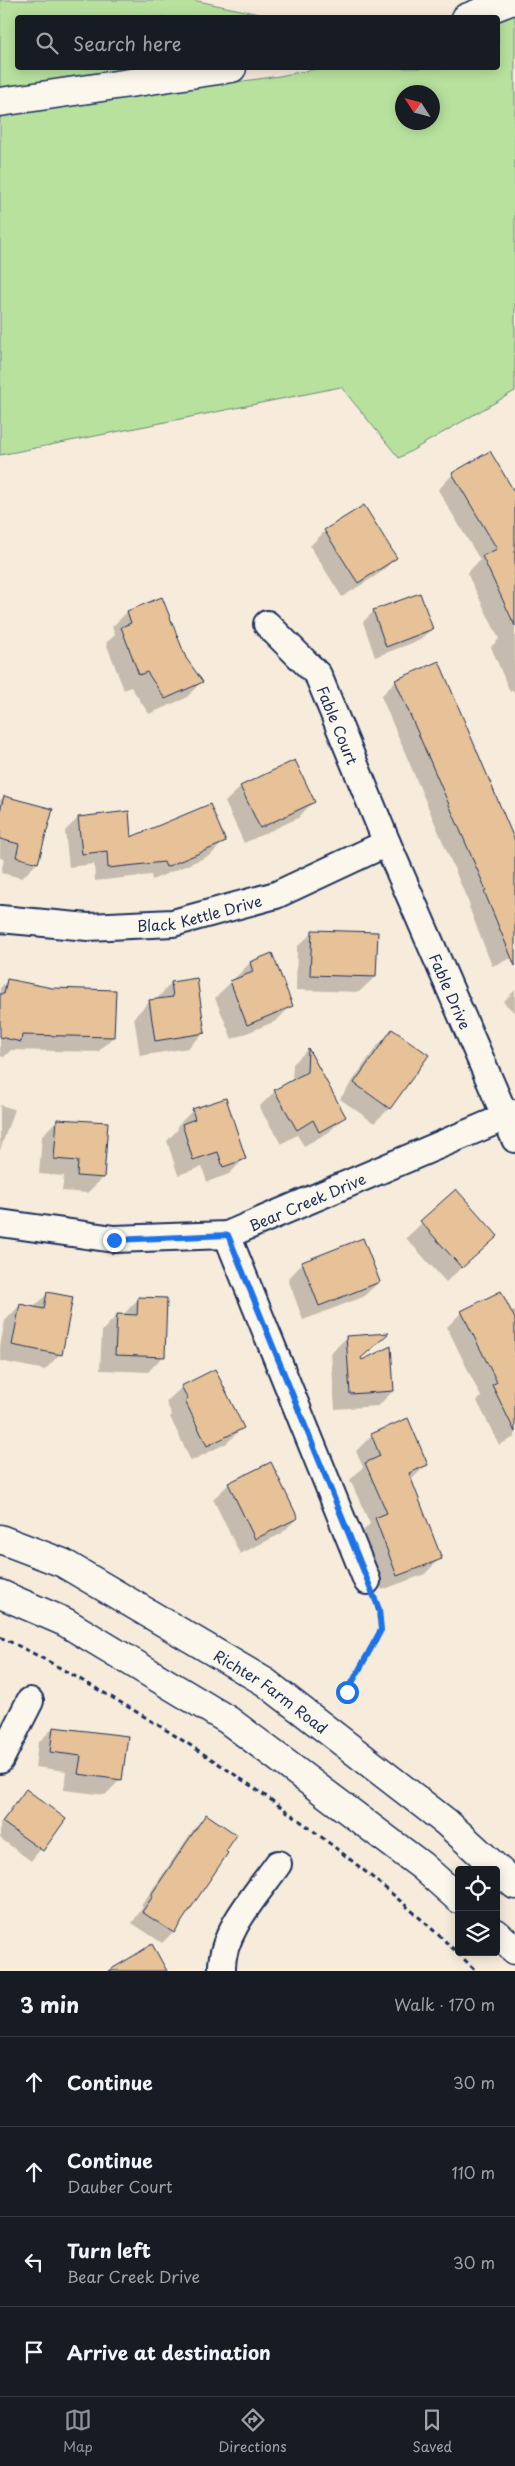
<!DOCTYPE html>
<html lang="en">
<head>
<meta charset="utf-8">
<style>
  :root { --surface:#171b24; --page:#242831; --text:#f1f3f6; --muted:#9ea1a6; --line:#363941; --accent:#8c9099 }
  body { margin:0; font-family:"Playpen Sans",sans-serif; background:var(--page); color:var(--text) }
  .controls { position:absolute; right:15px; bottom:15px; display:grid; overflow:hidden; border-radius:5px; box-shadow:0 2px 12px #0003 }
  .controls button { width:45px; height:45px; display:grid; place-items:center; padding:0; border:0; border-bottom:1px solid var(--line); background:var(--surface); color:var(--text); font:25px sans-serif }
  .compass { position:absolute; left:395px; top:85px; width:45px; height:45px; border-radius:50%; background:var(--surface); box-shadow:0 2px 12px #0003; rotate:306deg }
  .stop { position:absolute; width:15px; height:15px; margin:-11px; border:4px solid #1a73e8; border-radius:50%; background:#fff }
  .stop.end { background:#1a73e8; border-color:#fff; box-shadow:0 1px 5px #0008 }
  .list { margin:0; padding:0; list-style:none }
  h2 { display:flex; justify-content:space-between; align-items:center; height:65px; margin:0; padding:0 20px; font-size:21px }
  h2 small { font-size:16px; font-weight:400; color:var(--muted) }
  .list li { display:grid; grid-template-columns:32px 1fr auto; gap:15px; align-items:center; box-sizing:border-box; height:90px; padding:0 20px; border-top:1px solid var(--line) }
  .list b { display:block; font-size:19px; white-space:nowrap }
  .list p { margin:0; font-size:16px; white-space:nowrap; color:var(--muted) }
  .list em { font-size:16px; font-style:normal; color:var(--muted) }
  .icon { flex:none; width:28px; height:28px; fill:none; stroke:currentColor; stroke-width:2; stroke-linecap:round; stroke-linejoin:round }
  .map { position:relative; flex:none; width:515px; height:1971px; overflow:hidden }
  .search { position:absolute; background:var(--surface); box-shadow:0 2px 12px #0003; left:15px; right:15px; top:15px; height:55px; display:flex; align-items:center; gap:12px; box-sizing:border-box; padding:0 18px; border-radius:5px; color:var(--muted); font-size:19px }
  .sheet { height:425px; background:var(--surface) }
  nav { display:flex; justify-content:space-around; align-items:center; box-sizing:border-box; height:70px; border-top:1px solid var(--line); background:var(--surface); font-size:14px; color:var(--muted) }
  nav a { display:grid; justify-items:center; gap:2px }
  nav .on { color:var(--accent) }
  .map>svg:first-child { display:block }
  .green { fill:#b8e19e; stroke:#6a887e; fill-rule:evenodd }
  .shadow { fill:#0003 }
  .building { fill:#e7c197; stroke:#1b2f5e }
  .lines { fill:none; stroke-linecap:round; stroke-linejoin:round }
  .minor-casing { stroke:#1b2f5e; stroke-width:30 }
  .tertiary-casing { stroke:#1b2f5e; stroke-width:31 }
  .secondary-casing { stroke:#1b2f5e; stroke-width:31 }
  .path { stroke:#1b2f5e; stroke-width:3; stroke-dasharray:5 4; stroke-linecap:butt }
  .minor { stroke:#fbf7ec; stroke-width:26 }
  .tertiary { stroke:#fbf7ec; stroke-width:28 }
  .secondary { stroke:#fbf7ec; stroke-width:28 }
  .route { stroke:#1a73e8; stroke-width:6 }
  .labels { text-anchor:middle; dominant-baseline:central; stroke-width:4; stroke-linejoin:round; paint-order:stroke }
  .street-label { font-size:15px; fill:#1b2f5e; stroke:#fbf7ec }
</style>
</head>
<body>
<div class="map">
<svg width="515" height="1971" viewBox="0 0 515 1971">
  <rect width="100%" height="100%" fill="#f7ecdb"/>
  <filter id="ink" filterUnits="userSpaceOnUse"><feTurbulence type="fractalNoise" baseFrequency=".02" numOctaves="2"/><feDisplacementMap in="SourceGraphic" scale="10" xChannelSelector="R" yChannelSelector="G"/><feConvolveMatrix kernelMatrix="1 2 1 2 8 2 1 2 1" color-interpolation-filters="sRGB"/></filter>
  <g filter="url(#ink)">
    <path class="green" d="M0 0H193L273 17 18 18V68H142L0 87Z
      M515 7V391L399 458 341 387 0 455V115L279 76 321 68H498V18ZM402 92H432V122H402Z"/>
    <path class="shadow" d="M453 474 515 495V694L513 690 510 692 491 647 499 639 467 573 480 560 438 490Z
      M325 531 396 558 380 573 342 597 310 546Z
      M374 611 431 629 420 640 375 657 363 622Z
      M127 612 185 659 201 682 186 698 149 714 131 687 124 690 106 643 115 635 112 627Z
      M396 681 515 844V957L492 966 469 907 470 906 381 696Z
      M241 787 313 802 298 818 244 843 225 802Z
      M4 797 37 863 22 878 1 873 4 859 0 858V800Z
      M78 818 130 839 224 841 211 855 152 880 151 875 95 881 94 864 69 867 65 831Z
      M313 932 375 977 359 992 296 990 297 947Z
      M271 955 291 1006 276 1021 232 1039 215 998 250 963Z
      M8 980 113 1037 98 1052 11 1050 4 1057 0 1056V988Z
      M171 983 204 1033 188 1048 140 1056 134 1017 150 1001 156 1000Z
      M515 990V1013L503 1002Z
      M392 1031 390 1108 374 1123 340 1099 377 1046Z
      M307 1050 345 1116 329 1132 304 1146 297 1135 281 1144 259 1107 275 1091 292 1081 293 1064Z
      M225 1100 244 1159 229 1174 207 1182 202 1167 178 1175 167 1141 178 1129 177 1126 192 1111Z
      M0 1105 14 1109 0 1151Z
      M57 1120 103 1178 87 1193 62 1191 64 1176 39 1174 42 1136Z
      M456 1191 480 1251 446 1282 406 1238Z
      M303 1263 379 1282 363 1297 303 1320 288 1279Z
      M48 1293 60 1354 45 1370 0 1361V1346L5 1321 20 1305 33 1308Z
      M138 1299 163 1356 148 1372 100 1370 102 1331 117 1315H123Z
      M515 1310V1437L499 1445 477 1401 481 1397 447 1327 462 1312 510 1313Z
      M386 1334 360 1359 393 1391 378 1406 335 1409 331 1353 347 1337Z
      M182 1387 242 1428 227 1443 191 1461 170 1417 172 1415 166 1402Z
      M407 1420 427 1464 411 1480 440 1558 425 1574 382 1590 360 1534 370 1524 350 1480 363 1467 356 1451 371 1436Z
      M229 1484 297 1518 281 1534 240 1554 213 1499Z
      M53 1728 121 1779 105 1795 64 1790 66 1771 35 1767 38 1743Z
      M26 1791 65 1819 31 1861 0 1838V1823Z
      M206 1816 226 1853 173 1932 162 1943 132 1923 143 1907 141 1906 196 1826Z"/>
    <path class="building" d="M490 451 515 493V626L482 556 497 549 452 473Z
      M364 505 397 558 358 583 324 530Z
      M420 593 433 629 386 647 373 610Z
      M162 597 186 658 203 682 165 699 147 672 139 675 121 627 131 623 127 611Z
      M439 661 515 841V966L484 891 486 890 395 680Z
      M295 760 315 802 260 828 240 786Z
      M4 796 53 809 38 863 16 857 19 844 0 839V811Z
      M210 804 226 842 166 867 164 862 108 868 107 851 82 854 78 817 129 811 131 837Z
      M312 930 378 932 376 977 310 975Z
      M272 953 293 1006 247 1025 230 981 253 972 250 962Z
      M197 978 205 1033 155 1041 149 1000 173 997 171 982Z
      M7 979 52 988 116 990 114 1037 22 1035 21 1042 0 1037V994H4Z
      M392 1029 429 1055 390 1109 354 1083Z
      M308 1048 346 1117 319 1132 313 1120 297 1130 274 1090 307 1072Z
      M226 1098 246 1159 223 1167 218 1152 193 1160 182 1124 195 1119 192 1109Z
      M57 1119 108 1122 104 1178 77 1176 78 1161 54 1159Z
      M456 1189 498 1236 462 1268 420 1221Z
      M363 1238 380 1282 319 1306 302 1262Z
      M501 1291 515 1319V1432L492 1385 497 1382 461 1311Z
      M47 1292 73 1297 62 1355 12 1345 20 1304 44 1309Z
      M138 1297 167 1298 165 1357 115 1355 117 1314 137 1315Z
      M389 1333 361 1358 362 1360 391 1346 394 1391 350 1394 346 1336Z
      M215 1369 244 1428 207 1446 185 1401 188 1399 181 1386Z
      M408 1418 428 1465 409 1473 442 1559 397 1576 375 1518 387 1513 365 1463 380 1456 371 1434Z
      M271 1462 298 1518 255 1539 228 1483Z
      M53 1727 128 1736 122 1780 78 1774 81 1756 50 1752Z
      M26 1789 66 1819 43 1851 2 1822Z
      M206 1814 237 1835 226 1851 228 1853 174 1933 142 1912 153 1896 151 1895Z
      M152 1944 167 1971H108L135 1955Z"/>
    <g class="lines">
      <defs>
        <g id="minor">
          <path id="s1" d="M267 624 318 675 387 843 515 1139"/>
          <path id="s2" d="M0 919 88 927 173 923 276 895 387 843"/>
          <path id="s3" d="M0 1223 114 1239 227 1235 515 1113"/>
          <path d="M227 1235 367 1581"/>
          <path d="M0 1760 30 1701"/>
          <path d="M222 1971C220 1933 257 1894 278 1864"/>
        </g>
        <path id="tertiary" d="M466 18 513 0
          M0 102 232 68"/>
        <g id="secondary">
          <path id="s4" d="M0 1539 63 1563 265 1682 446 1822 515 1885"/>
          <path d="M0 1594 65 1622 228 1720 422 1866 459 1899"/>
          <path d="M496 1933 515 1950"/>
        </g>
      </defs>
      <use href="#minor" class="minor-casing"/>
      <use href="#tertiary" class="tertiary-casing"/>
      <use href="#secondary" class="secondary-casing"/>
      <path class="path" d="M0 1637C39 1655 76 1677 113 1698 240 1772 372 1867 476 1971
        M347 1692 381 1629 376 1602"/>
      <use href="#minor" class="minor"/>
      <use href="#tertiary" class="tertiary"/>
      <use href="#secondary" class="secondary"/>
    </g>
  </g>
  <g class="lines" filter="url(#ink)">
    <path class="route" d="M114 1240 228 1235 379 1609 381 1630 347 1692"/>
  </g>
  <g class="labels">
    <g class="street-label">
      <text stroke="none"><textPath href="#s1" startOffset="126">Fable Court</textPath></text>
      <text stroke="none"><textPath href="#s2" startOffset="201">Black Kettle Drive</textPath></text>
      <text stroke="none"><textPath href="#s1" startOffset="415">Fable Drive</textPath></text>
      <text stroke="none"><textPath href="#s3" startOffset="315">Bear Creek Drive</textPath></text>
      <text stroke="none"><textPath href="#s4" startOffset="312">Richter Farm Road</textPath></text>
    </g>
  </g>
</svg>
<div class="controls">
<button><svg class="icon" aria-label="locate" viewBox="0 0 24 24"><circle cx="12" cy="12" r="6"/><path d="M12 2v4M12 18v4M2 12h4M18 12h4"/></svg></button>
<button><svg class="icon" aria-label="layers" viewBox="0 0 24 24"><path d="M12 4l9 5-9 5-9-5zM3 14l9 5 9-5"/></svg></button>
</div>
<svg class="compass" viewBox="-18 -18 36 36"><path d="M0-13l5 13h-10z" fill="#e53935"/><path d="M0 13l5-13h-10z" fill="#9ea1a6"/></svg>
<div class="stop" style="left:347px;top:1692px"></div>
<div class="stop end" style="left:114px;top:1240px"></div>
<div class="search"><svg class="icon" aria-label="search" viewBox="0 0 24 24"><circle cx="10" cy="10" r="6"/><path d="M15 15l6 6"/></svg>Search here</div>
</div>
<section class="sheet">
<h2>3 min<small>Walk · 170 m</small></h2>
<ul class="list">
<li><svg class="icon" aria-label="ahead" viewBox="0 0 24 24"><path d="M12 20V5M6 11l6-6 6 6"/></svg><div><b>Continue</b></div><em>30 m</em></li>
<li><svg class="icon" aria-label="ahead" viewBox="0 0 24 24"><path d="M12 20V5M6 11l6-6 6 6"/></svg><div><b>Continue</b><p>Dauber Court</p></div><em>110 m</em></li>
<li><svg class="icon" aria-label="left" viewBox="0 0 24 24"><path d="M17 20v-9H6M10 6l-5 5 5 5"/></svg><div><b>Turn left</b><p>Bear Creek Drive</p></div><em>30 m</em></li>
<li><svg class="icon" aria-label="arrive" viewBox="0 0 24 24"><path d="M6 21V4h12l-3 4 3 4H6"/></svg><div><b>Arrive at destination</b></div></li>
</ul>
</section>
<nav>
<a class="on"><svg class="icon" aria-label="map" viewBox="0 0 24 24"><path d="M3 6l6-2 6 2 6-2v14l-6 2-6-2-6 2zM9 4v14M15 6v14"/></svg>Map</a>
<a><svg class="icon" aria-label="directions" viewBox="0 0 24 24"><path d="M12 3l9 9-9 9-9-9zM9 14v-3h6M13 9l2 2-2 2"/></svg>Directions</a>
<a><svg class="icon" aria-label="saved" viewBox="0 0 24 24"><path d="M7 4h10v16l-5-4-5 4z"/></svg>Saved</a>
</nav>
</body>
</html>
